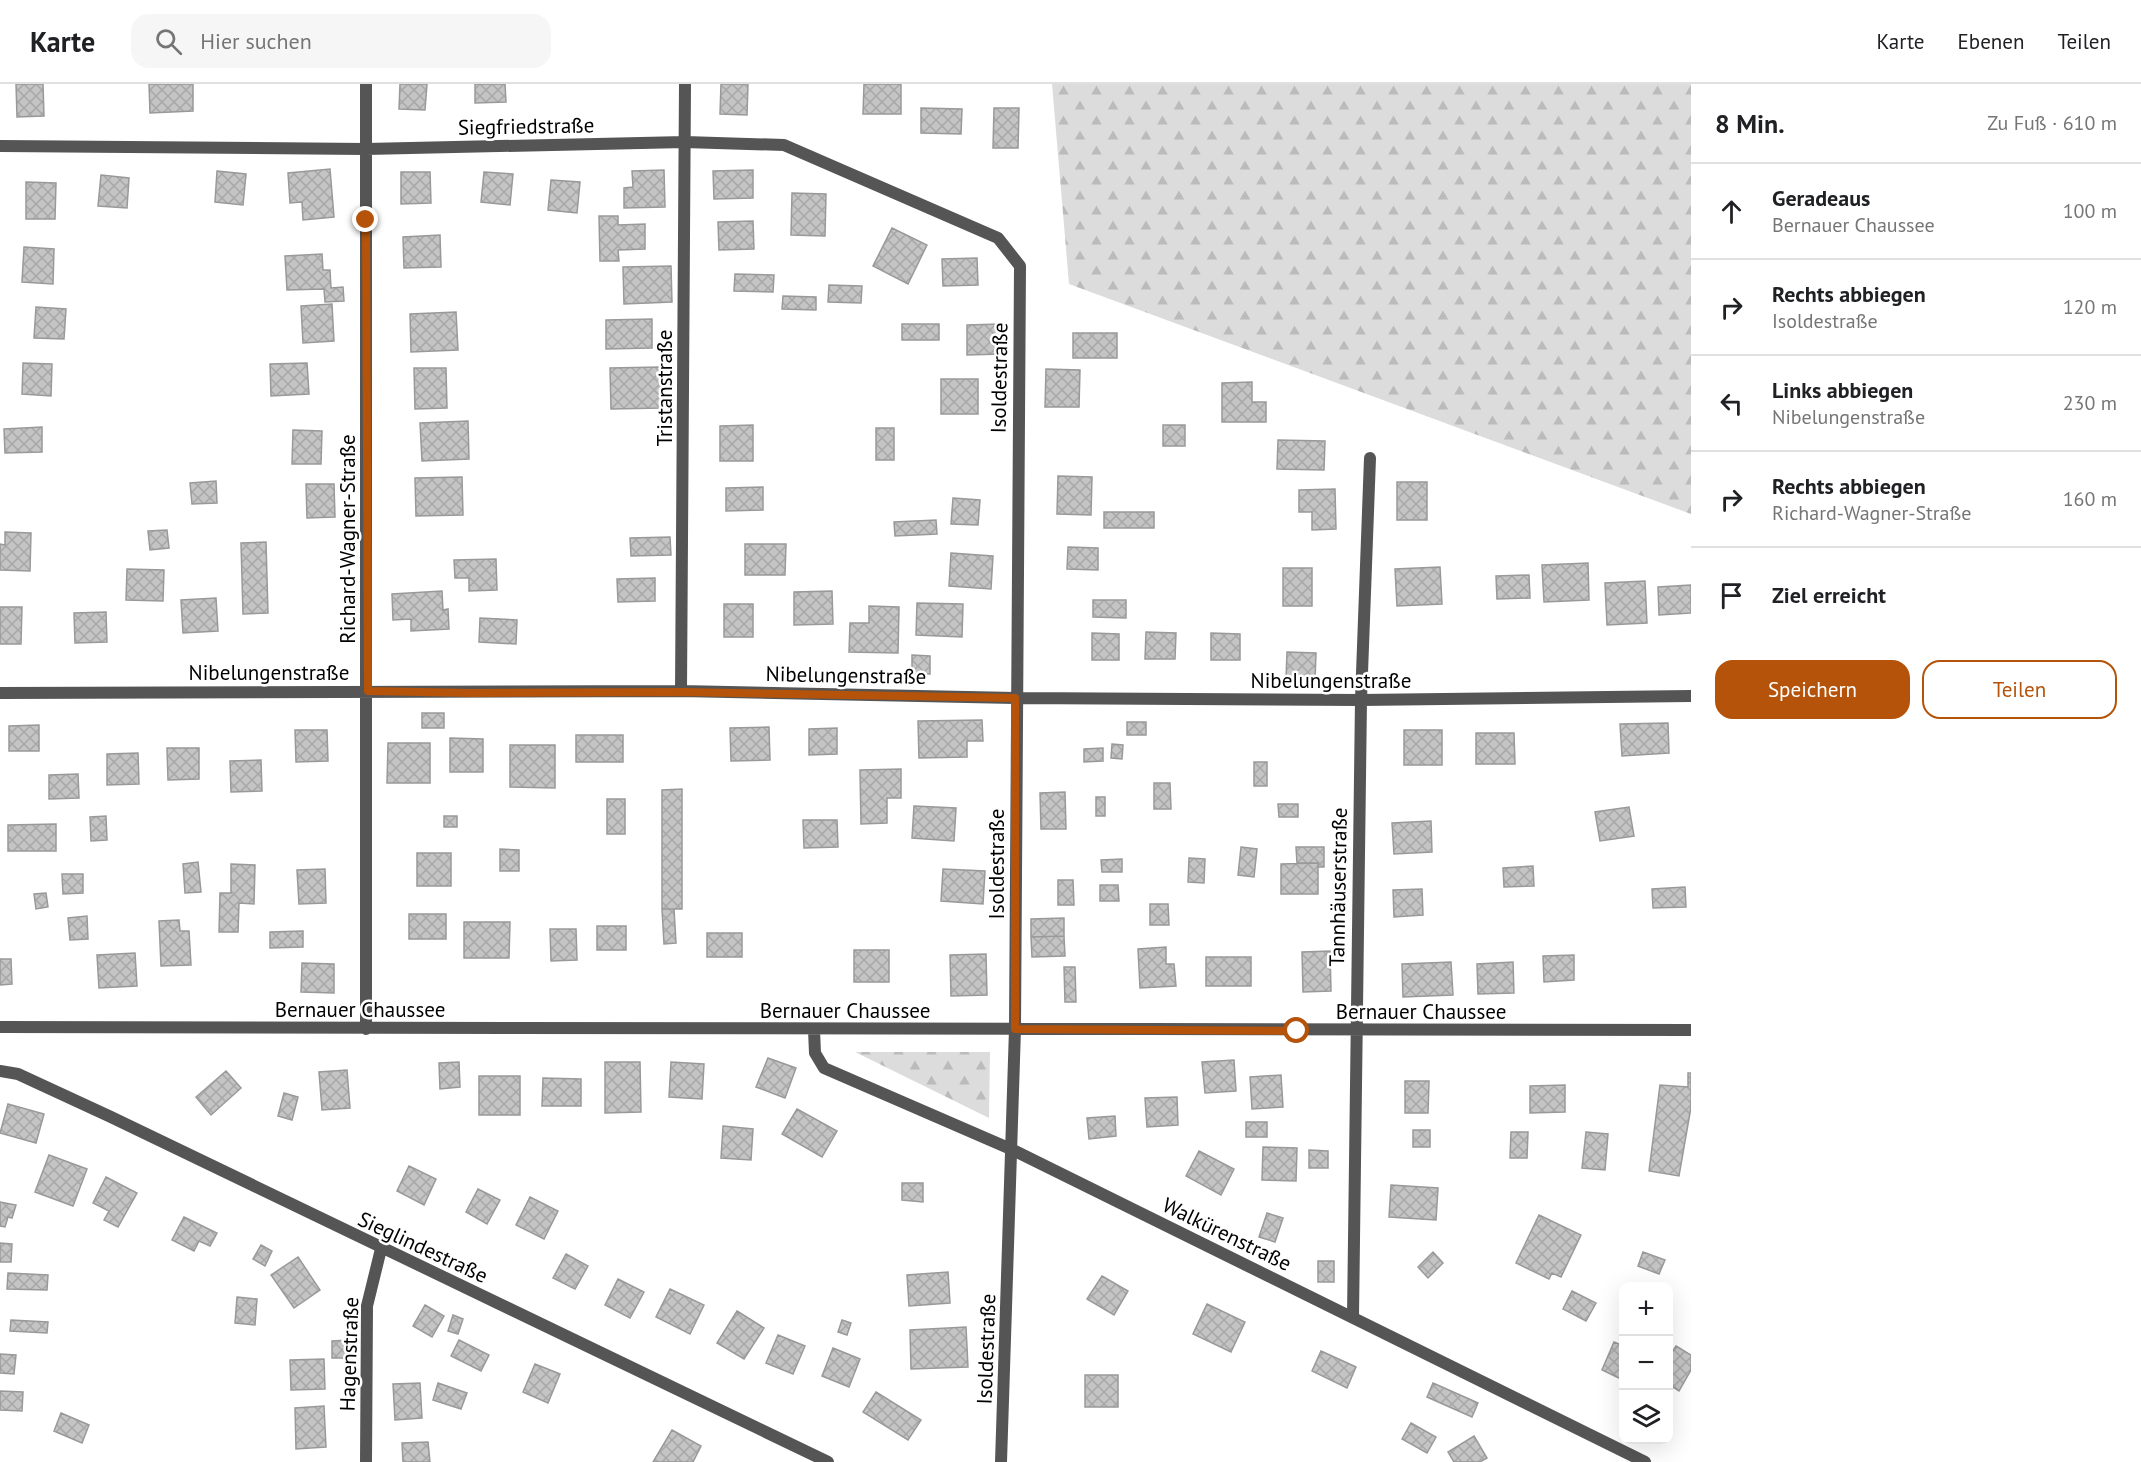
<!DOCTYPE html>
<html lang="de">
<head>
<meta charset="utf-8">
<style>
  :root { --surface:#fff; --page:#f6f6f6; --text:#202124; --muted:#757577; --line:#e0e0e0; --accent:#b45309 }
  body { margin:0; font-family:"PT Sans",sans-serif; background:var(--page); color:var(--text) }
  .controls { position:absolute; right:18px; bottom:18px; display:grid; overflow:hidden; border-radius:12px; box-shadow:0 6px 24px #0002 }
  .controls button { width:54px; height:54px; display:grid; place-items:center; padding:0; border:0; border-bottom:2px solid var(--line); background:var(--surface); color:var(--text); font:30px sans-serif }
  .stop { position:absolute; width:18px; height:18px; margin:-14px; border:4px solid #b45309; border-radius:50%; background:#fff }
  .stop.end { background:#b45309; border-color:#fff; box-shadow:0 2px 6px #0008 }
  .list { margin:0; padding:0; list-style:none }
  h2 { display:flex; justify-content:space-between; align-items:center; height:78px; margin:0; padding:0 24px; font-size:26px }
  h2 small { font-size:20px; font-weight:400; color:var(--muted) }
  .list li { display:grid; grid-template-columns:39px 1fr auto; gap:18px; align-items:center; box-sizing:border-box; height:96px; padding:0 24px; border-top:2px solid var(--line) }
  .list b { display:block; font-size:22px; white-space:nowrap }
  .list p { margin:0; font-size:20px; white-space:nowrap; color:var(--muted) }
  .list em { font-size:20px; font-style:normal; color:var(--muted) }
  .actions { display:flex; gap:12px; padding:18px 24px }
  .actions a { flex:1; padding:14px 0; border:2px solid var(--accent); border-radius:18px; text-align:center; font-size:21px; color:var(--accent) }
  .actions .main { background:var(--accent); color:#fff }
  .icon { flex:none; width:33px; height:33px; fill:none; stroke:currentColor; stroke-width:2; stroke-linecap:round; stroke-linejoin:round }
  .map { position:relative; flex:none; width:1691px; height:1378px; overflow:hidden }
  header { display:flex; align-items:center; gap:36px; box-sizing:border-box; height:84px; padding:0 30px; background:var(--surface); border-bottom:2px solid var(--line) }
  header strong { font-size:28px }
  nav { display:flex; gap:33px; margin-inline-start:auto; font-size:21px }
  .search { width:420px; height:54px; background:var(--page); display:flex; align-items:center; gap:15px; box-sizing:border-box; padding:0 21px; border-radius:18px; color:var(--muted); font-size:22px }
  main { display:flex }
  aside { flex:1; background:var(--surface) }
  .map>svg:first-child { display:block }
  .forest { fill:url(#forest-firs) }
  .building { fill:url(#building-cross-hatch); stroke:#999; stroke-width:1.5 }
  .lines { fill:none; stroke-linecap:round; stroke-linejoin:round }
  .street { stroke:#555; stroke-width:12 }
  .route { stroke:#b45309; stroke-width:8 }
  .labels { text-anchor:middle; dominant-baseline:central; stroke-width:5; stroke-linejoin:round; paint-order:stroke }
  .street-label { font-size:21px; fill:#000; stroke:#fff }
</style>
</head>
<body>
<header>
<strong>Karte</strong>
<div class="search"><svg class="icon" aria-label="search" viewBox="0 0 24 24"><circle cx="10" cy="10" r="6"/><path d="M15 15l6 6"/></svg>Hier suchen</div>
<nav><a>Karte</a><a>Ebenen</a><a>Teilen</a></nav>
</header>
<main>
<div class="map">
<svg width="1691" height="1378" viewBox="0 0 1691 1378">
  <defs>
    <pattern id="forest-firs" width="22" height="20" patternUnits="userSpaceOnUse" patternTransform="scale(1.5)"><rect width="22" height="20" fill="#dcdcdc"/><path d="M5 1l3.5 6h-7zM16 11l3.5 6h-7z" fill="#bbb"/></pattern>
    <pattern id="building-cross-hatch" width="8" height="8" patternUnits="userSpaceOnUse" patternTransform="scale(1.5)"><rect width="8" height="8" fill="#c4c4c4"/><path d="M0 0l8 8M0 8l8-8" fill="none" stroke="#a7a7a7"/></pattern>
  </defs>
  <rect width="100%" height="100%" fill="#fff"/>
  <path class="forest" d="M1052 0H1691V430L1069 200Z
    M855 968H990L989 1034Z"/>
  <path class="building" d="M16 0H43L44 32 17 33Z
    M149 0H193V27L150 29Z
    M400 0H427L425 26 399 25Z
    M475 0H505L506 18 475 19Z
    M721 0H748L747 31 720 30Z
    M864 0H901V30H863Z
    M921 24 962 25 961 50 921 49Z
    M994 24H1019L1018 64H993Z
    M330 85 334 133 303 136 302 118 290 119 288 89Z
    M664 86 665 123 624 124V104L633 103 632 87Z
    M753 86V114L714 115 713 87Z
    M217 87 246 90 243 121 215 118Z
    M401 88H430L431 119 401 120Z
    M484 88 513 90 510 121 481 118Z
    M101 91 129 94 127 124 98 122Z
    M551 96 580 98 577 129 548 126Z
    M26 98 56 99 55 135H26Z
    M792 109 826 110 825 152 791 151Z
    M599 132H618V141L645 140V165L618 166 619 177H600Z
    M753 137 754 165 719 166 718 138Z
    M892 144 927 161 908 200 873 182Z
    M440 151 441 183 404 184 403 153Z
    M24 163 54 165 53 200 22 198Z
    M322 170 323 186H330L331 204 343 203 344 217 325 218 324 205 287 206 285 172Z
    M977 174 978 201 943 202 942 175Z
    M671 182 672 218 624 220 623 183Z
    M735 190 774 191 773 208 734 207Z
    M829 201 862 202 861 219 828 218Z
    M783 212 816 213V226L782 225Z
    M332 220 334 257 303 259 301 222Z
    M36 223 66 225 64 255 34 254Z
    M456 228 458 266 411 268 410 230Z
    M652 235V264L606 265V236Z
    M902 240H939V256H902Z
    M1000 240 1001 270 967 271V241Z
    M1073 249H1117V274H1073Z
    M23 279 52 280 51 312 22 310Z
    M307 279 309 310 271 312 270 280Z
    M660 283 661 324 611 325 610 284Z
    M414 284H446L447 324 415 325Z
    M1046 285 1080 286 1079 323H1045Z
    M941 295H978V330H941Z
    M1252 298V318H1266V338H1222V299Z
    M468 337 469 375 422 377 420 339Z
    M753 341V377H720V342Z
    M1163 341H1185V362H1163Z
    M42 343V368L5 369 4 345Z
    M876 344H894V376H876Z
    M293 346 322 347 321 380H292Z
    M1278 356 1325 357 1324 386 1277 385Z
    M1058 392 1092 393 1091 431 1057 430Z
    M462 393 463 431 416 432 415 394Z
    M216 397 217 419 192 420 190 399Z
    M1397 398H1427V436H1397Z
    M306 400H334L335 433 307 434Z
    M763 403V426L726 427V404Z
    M1335 405 1336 445 1312 446V428H1299V406Z
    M953 414 980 416 978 441 951 440Z
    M1104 428H1154V444H1104Z
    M936 436 937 450 895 452 894 438Z
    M167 446 169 464 150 466 148 447Z
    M5 448 31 449 30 487 0 486V460L5 461Z
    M670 453 671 471 631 472 630 454Z
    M266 458 268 529 243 530 241 459Z
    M745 460H786L785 491H745Z
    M1068 463 1098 464V486L1067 485Z
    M951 469 993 472 991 505 949 502Z
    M496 475 497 506 469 507V494H455L454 476Z
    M1588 479 1589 516 1544 518 1542 481Z
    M1440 483 1442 520 1397 522 1395 485Z
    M1283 484H1312V522H1283Z
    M127 485 164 486 163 517 126 516Z
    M1529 491 1530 514 1497 515 1496 492Z
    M655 494V517L618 518 617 495Z
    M1645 497 1647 539 1607 541 1605 499Z
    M1691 501V529L1659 531 1658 503Z
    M442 507 443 526 448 525 449 545 411 547V535L393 536 392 510Z
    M832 507 833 540 794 541V508Z
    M216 514 218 547 183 549 181 516Z
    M1093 516H1126V534L1093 533Z
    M917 519 963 520 962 553 916 551Z
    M724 520H753V553H724Z
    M869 522 899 523 898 569 849 568 850 539H869Z
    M0 523H22L21 560H0Z
    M106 528 107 558 75 559 74 529Z
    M480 534 517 536 516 560 479 558Z
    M1146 548 1176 549 1175 575H1145Z
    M1092 549 1119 550V576H1092Z
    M1211 549 1240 550V576H1211Z
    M1287 568 1316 569 1315 596 1286 595Z
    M912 571 930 572V590H912Z
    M422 629H444V644H422Z
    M982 636 983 657H967V673L919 674 918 637Z
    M1127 638H1146V651H1127Z
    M1668 639 1669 669 1622 672 1620 640Z
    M39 641V667H9V642Z
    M769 643 770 676 731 677 730 644Z
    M837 644V670L809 671V645Z
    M295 646H327L328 677 296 678Z
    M1404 646H1442V681H1404Z
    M1476 649H1514L1515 680H1476Z
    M576 651H623V678H576Z
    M450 654 483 655V688H450Z
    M388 659H430V699H387Z
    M1112 660 1123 661 1122 675 1111 674Z
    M510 661H555V704L510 703Z
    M167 664H199V695L168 696Z
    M1103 664V677L1084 678V665Z
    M138 669 139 700 107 701V670Z
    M261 676 262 707 231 708 230 677Z
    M1254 678H1267V702H1254Z
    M901 685V714H887V739L861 740 860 686Z
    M78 690 79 714 49 715V691Z
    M1154 699H1170L1171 725H1154Z
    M682 705V825H662V706Z
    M1065 708 1066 745H1041L1040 709Z
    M1096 713H1105V732H1096Z
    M607 715H625V750H607Z
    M1278 720H1298V733H1279Z
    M914 722 956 724 954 757 912 754Z
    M1629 723 1634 752 1600 757 1595 728Z
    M106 732 107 756 91 757 90 733Z
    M444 732H457V743H444Z
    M803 736H837L838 763 804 764Z
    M1431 737 1432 768 1394 770 1392 739Z
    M56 740V767H8V741Z
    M1241 763 1257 765 1254 793 1238 791Z
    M1296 763H1324V783H1318V779H1297Z
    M500 765 519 766V787H500Z
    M417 769H451V802H417Z
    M1189 774 1205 775 1204 799 1188 798Z
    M1122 775V788H1102L1101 776Z
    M198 778 201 808 185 809 183 780Z
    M1318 779V810H1281V780Z
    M231 780 255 781 254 820 239 819 238 848H219L220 809H231Z
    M1533 782 1534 802 1504 803 1503 784Z
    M325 785 326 819 299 820 297 786Z
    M943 785 985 787 983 820 941 817Z
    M62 790H83V809L63 810Z
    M1058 796H1073L1074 821H1058Z
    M1100 801H1118L1119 817H1100Z
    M1685 803 1686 823 1653 824 1652 805Z
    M1422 805 1423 831 1394 833 1393 806Z
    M46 809 48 823 36 825 34 810Z
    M1150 820H1168L1169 841H1150Z
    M662 825H674L676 859 664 860Z
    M409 830H446V855H409Z
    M87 832 88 855 70 856 68 834Z
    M1064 834V852L1031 853V835Z
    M179 836 180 847H189L191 881 161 882 159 837Z
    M464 838H510L509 874H464Z
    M597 842H626V866H597Z
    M550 845H576L577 876 551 877Z
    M303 847V863L270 864V848Z
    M707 849H742V873H707Z
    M1064 852 1065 872 1032 873 1031 853Z
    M1166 863V880H1174L1176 902 1140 904 1138 865Z
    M854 866H889V898H854Z
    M1330 867 1331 907 1303 908 1302 868Z
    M135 869 137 902 99 904 97 871Z
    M986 870 987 911 951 912 950 871Z
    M1574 871V896L1544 898 1543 872Z
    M1206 873H1251V902H1206Z
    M0 875H11L12 900 0 901Z
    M1451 878 1453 911 1403 913 1402 880Z
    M1513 878 1514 909 1478 910 1477 880Z
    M302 879 334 880V909L301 908Z
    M1064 883H1075L1076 918H1065Z
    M768 974 796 984 785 1014 756 1003Z
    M1234 976 1236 1007 1205 1009 1202 978Z
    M459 978 460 1003 440 1005 439 979Z
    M605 978H640L641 1028 605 1029Z
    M671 978 704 980 702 1015 669 1013Z
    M347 986 350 1024 322 1026 319 988Z
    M226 987 241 1004 211 1031 196 1013Z
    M1688 989H1691V1023L1679 1092 1649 1087 1660 1001 1688 1003Z
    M1281 991 1283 1023 1252 1025 1250 993Z
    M479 992H520V1031H479Z
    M543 994 581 995V1022H542Z
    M1405 997H1429L1428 1029H1405Z
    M1565 1001V1028L1530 1029V1002Z
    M284 1009 298 1013 292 1036 278 1032Z
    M1177 1013 1178 1041 1147 1043 1145 1014Z
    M8 1020 44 1030 36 1059 0 1049Z
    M797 1025 837 1047 822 1073 782 1050Z
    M1115 1032 1116 1052 1089 1055 1087 1034Z
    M1246 1038H1267V1053H1246Z
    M723 1042 753 1045 751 1076 721 1074Z
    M1413 1046H1430V1063H1413Z
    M1511 1048H1528L1527 1074H1510Z
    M1586 1048 1608 1050 1605 1086 1582 1084Z
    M1263 1063 1297 1064 1296 1097 1262 1096Z
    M1309 1066 1328 1067V1084H1309Z
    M1199 1067 1234 1085 1221 1111 1186 1092Z
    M49 1071 87 1085 73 1122 35 1108Z
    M409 1082 436 1095 424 1121 397 1107Z
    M106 1093 137 1109 118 1143 104 1136 109 1127 93 1119Z
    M902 1099H923V1118L902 1116Z
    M1391 1101 1438 1104 1436 1136 1389 1133Z
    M478 1105 500 1116 487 1140 466 1128Z
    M530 1113 558 1127 544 1155 516 1141Z
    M0 1118 16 1121 12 1134 8 1133 5 1143 0 1142Z
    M1267 1129 1283 1134 1275 1158 1259 1153Z
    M1539 1131 1581 1151 1561 1193 1552 1189 1549 1195 1516 1179Z
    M184 1133 217 1149 210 1162 199 1157 194 1167 172 1156Z
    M0 1159 12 1160 11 1178H0Z
    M261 1161 272 1167 265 1182 253 1175Z
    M1433 1168 1443 1179 1428 1194 1418 1183Z
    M1643 1168 1665 1176 1659 1190 1638 1182Z
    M566 1170 588 1182 575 1205 553 1194Z
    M298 1173 320 1206 294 1224 271 1191Z
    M1318 1177H1334V1198H1318Z
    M948 1188 950 1219 909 1222 907 1191Z
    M8 1189 48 1191 47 1206 7 1205Z
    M1102 1192 1128 1207 1114 1231 1087 1215Z
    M618 1195 644 1208 630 1234 605 1221Z
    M670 1205 704 1221 690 1250 656 1233Z
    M1572 1207 1596 1219 1586 1237 1563 1225Z
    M237 1213 257 1215 255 1241 235 1239Z
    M1207 1220 1245 1238 1231 1268 1193 1250Z
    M425 1221 444 1232 432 1253 413 1242Z
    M737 1227 764 1244 744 1275 717 1259Z
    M453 1231 463 1235 458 1250 448 1247Z
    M11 1236 48 1238 47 1249 10 1247Z
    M842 1236 851 1239 847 1251 838 1248Z
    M966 1243 968 1283 911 1285 910 1246Z
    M778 1251 805 1262 793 1290 766 1279Z
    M349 1256 350 1274H332V1257Z
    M459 1256 489 1271 481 1287 451 1272Z
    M1614 1258 1624 1262 1623 1296 1602 1286Z
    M1676 1262 1691 1271V1286L1679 1307 1668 1300V1274Z
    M833 1264 860 1275 849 1303 822 1292Z
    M1321 1267 1356 1283 1347 1304 1312 1287Z
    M0 1270 16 1271 14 1290 0 1289Z
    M324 1275 325 1305 291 1306 290 1276Z
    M535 1280 560 1290 548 1319 523 1308Z
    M1085 1291H1118V1323H1085Z
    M420 1299 422 1334 395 1336 393 1300Z
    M438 1299 467 1309 461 1325 433 1316Z
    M1433 1299 1478 1319 1472 1333 1427 1313Z
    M0 1307 23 1308 22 1327 0 1326Z
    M876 1308 921 1336 908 1356 863 1328Z
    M324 1322 326 1363 296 1365 295 1324Z
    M61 1329 89 1341 82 1359 54 1347Z
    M1411 1339 1436 1353 1427 1369 1402 1355Z
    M672 1346 701 1362 693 1378H653Z
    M1474 1352 1487 1374 1480 1378H1454L1448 1368Z
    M428 1358 430 1378H403L402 1359Z"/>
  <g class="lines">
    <path class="street" d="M0 62 366 65 685 58 784 61 998 154 1020 182 1015 945 1001 1378
      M681 607 685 0
      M0 609 681 607 1015 614 1361 616 1691 612
      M0 943 1691 946
      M366 945V0
      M814 946 815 969 824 984 1013 1066 1645 1378
      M0 987 18 990 111 1033 828 1378
      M1353 1233 1361 616 1370 374
      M366 1378 367 1222 381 1165"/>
  </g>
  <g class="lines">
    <path class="route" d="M366 136 368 607 472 609 681 608 1015 614V945L1297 947"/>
  </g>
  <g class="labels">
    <g class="street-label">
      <text transform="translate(526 42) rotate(-1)">Siegfriedstraße</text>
      <text transform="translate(999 294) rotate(-89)">Isoldestraße</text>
      <text transform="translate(664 304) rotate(-90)">Tristanstraße</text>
      <text transform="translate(347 455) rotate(-90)">Richard-Wagner-Straße</text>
      <text x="269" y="588">Nibelungenstraße</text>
      <text transform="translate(846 591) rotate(1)">Nibelungenstraße</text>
      <text x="1331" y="596">Nibelungenstraße</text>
      <text transform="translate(996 780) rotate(-90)">Isoldestraße</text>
      <text transform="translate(1338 803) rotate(-89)">Tannhäuserstraße</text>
      <text x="360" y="925">Bernauer Chaussee</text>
      <text x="845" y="926">Bernauer Chaussee</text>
      <text x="1421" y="927">Bernauer Chaussee</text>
      <text transform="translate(1227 1150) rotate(26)">Walkürenstraße</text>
      <text transform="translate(423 1163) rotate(25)">Sieglindestraße</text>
      <text transform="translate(986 1265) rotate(-88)">Isoldestraße</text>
      <text transform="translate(349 1270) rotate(-88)">Hagenstraße</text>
    </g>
  </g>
</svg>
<div class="controls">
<button>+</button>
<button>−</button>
<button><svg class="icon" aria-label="layers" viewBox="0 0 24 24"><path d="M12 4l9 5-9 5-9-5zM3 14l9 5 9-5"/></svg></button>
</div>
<div class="stop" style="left:1297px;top:947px"></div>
<div class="stop end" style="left:366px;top:136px"></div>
</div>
<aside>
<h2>8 Min.<small>Zu Fuß · 610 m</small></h2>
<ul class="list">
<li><svg class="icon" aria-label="ahead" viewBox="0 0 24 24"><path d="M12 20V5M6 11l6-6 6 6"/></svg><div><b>Geradeaus</b><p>Bernauer Chaussee</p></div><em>100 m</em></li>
<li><svg class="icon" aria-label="right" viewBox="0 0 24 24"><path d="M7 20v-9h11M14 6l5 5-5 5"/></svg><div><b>Rechts abbiegen</b><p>Isoldestraße</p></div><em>120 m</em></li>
<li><svg class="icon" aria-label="left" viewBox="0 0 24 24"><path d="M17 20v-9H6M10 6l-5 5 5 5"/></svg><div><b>Links abbiegen</b><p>Nibelungenstraße</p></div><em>230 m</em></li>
<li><svg class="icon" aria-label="right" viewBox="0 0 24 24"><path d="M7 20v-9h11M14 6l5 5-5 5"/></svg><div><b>Rechts abbiegen</b><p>Richard-Wagner-Straße</p></div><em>160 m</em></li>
<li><svg class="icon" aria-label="arrive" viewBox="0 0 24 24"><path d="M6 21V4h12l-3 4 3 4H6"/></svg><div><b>Ziel erreicht</b></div></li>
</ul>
<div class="actions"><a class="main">Speichern</a><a>Teilen</a></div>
</aside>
</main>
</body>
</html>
